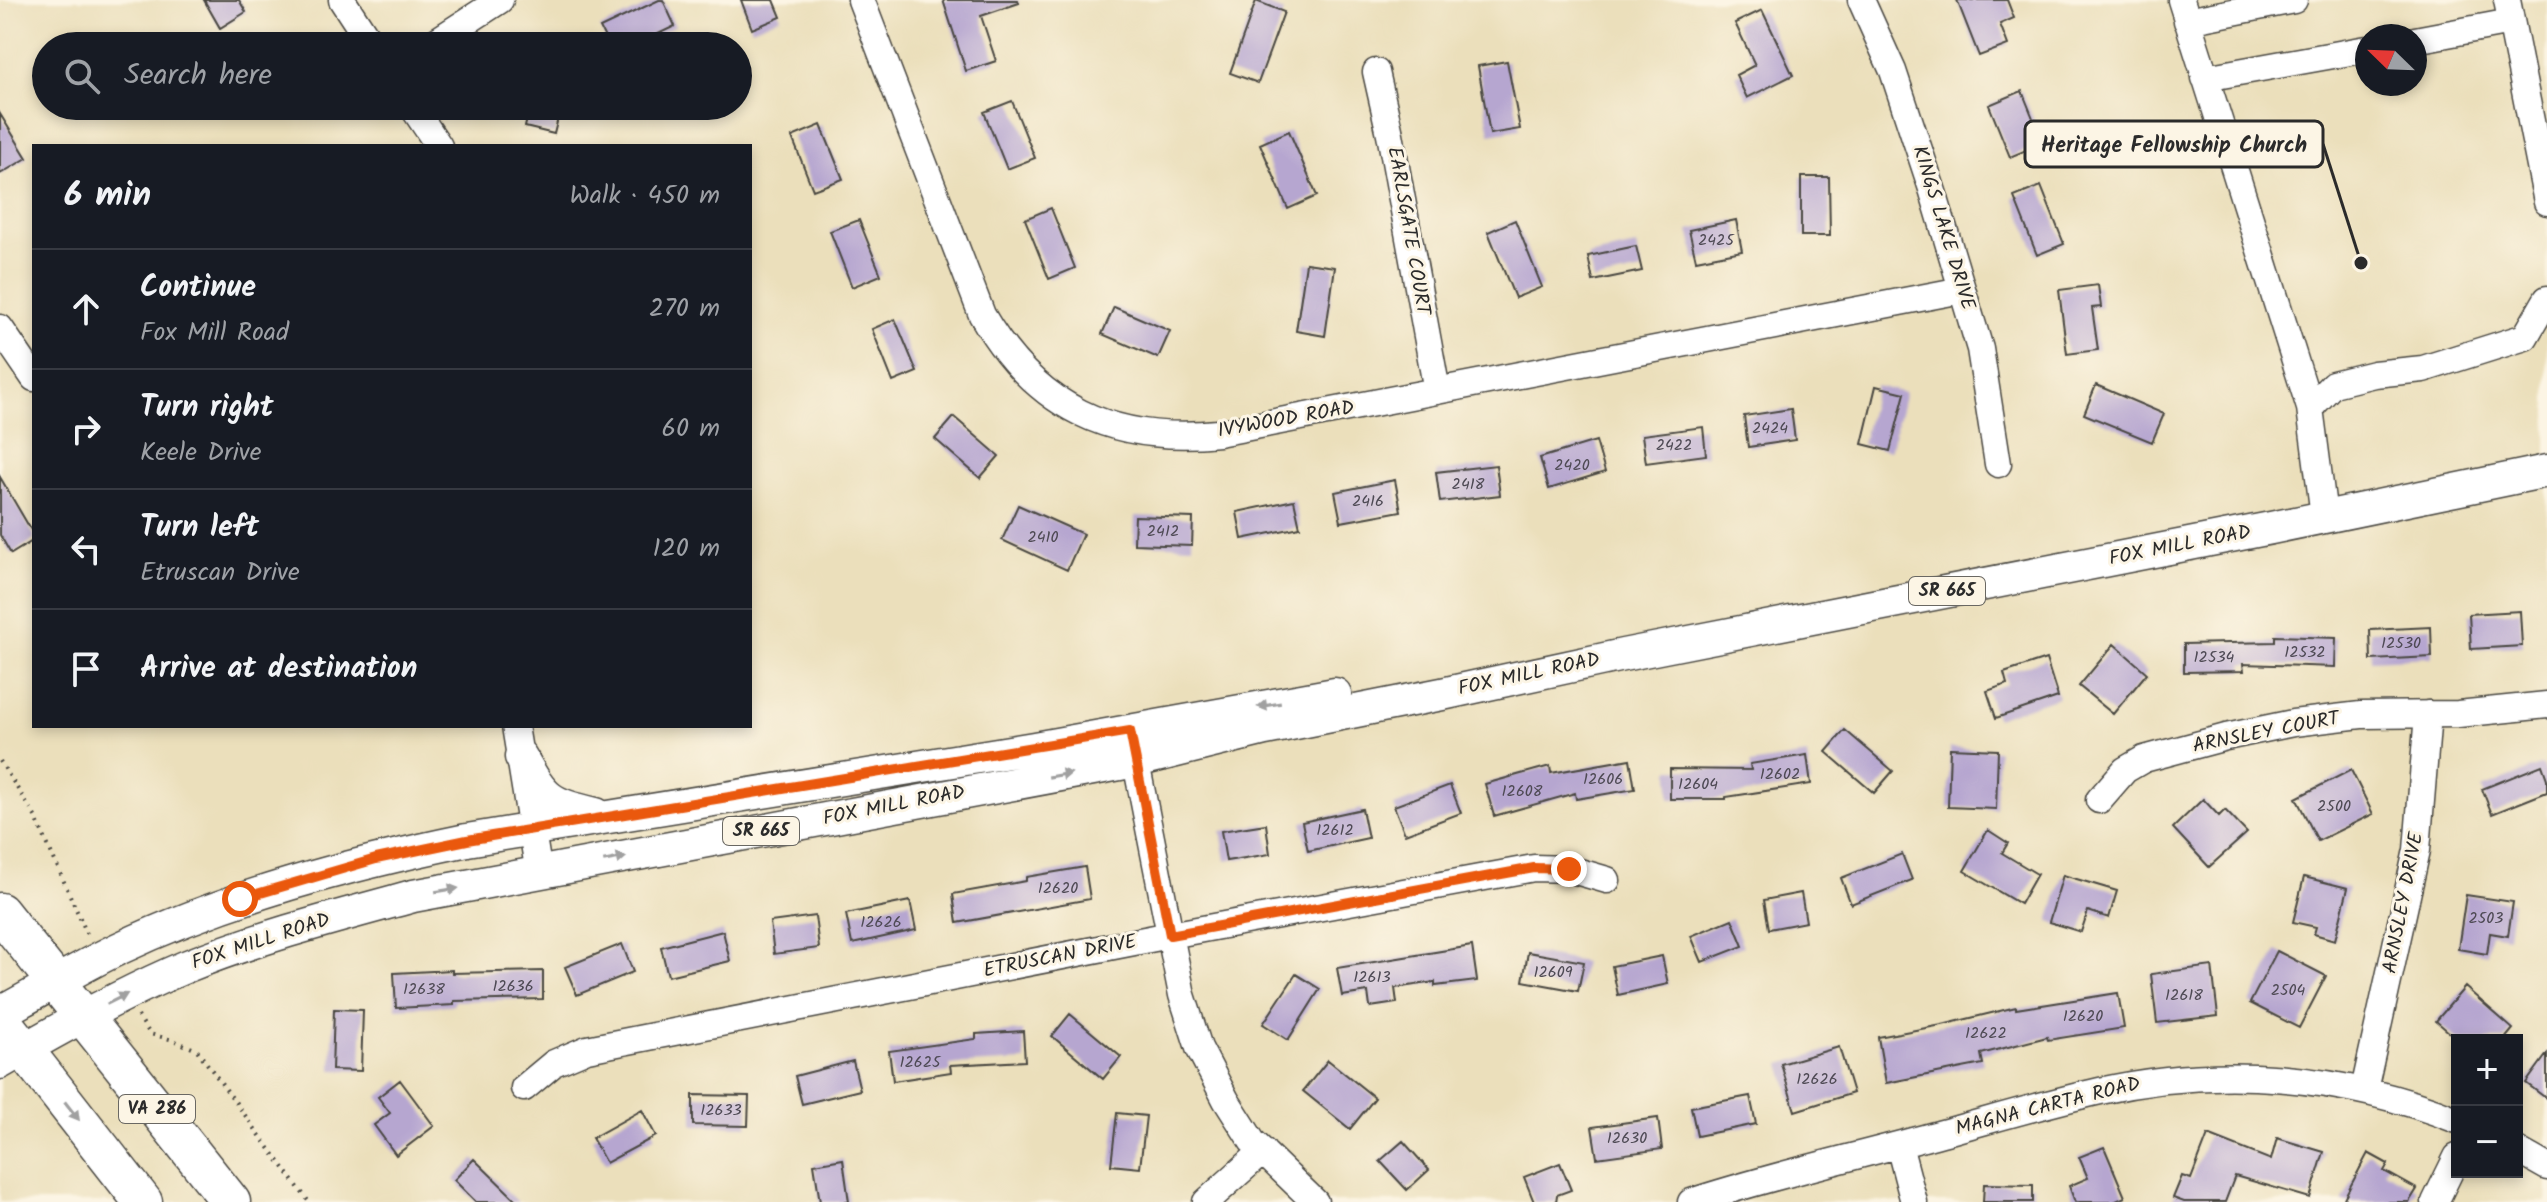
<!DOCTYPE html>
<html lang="en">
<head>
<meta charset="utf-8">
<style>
  :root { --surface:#171b24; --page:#242831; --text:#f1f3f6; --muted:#9ea1a6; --line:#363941 }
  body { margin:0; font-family:Kalam,sans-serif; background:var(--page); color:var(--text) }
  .controls { position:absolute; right:24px; bottom:24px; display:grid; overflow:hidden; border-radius:0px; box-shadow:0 4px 12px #0003 }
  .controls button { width:72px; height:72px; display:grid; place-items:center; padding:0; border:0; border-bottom:2px solid var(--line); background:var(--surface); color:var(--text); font:40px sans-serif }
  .compass { position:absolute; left:2355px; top:24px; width:72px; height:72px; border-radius:50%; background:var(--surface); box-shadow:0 4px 12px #0003; rotate:293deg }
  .stop { position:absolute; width:24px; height:24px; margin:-18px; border:6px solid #ea580c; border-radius:50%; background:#fff }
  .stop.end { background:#ea580c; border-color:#fff; box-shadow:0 2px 8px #0008 }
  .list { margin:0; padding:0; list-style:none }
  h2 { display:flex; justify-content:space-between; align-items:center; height:104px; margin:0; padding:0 32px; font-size:34px }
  h2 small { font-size:26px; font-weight:400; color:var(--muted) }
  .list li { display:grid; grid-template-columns:52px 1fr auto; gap:24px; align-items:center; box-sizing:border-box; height:120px; padding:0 32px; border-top:2px solid var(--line) }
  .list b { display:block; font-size:30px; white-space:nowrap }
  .list p { margin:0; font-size:26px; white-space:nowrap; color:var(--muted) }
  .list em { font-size:26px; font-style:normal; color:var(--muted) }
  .icon { flex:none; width:44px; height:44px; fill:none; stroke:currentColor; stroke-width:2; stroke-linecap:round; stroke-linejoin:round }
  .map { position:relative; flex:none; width:2547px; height:1202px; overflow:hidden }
  .search { position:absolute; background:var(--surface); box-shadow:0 4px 12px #0003; left:32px; top:32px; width:720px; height:88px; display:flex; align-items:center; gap:20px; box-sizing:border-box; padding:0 28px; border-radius:44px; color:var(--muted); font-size:30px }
  .panel { position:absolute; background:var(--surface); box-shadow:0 4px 12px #0003; left:32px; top:144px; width:720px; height:584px; border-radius:0px }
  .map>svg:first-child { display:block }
  .building { fill:#b6a6d0 }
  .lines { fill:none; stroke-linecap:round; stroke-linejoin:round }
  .minor-casing { stroke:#484641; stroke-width:29 }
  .major-casing { stroke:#484641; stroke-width:35 }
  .highway-casing { stroke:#484641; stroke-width:41 }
  .path { stroke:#484641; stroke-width:4; stroke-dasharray:2 6; stroke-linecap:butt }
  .minor { stroke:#fff; stroke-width:26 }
  .major { stroke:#fff; stroke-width:32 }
  .highway { stroke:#fff; stroke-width:38 }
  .oneway { fill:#a0a0a0 }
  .route { stroke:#ea580c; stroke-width:10 }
  .labels { text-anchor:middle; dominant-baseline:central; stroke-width:6; stroke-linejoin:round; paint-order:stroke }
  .number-label { font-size:16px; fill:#4e4a54 }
  .shield { fill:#fcf5e5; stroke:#6a6863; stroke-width:2 }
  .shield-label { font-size:18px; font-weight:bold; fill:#2b2b2b }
  .street-label { font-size:20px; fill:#2b2b2b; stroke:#fcf5e5 }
  .leader { fill:none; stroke:#2b2b2b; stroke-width:3 }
  .callout-dot { fill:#2b2b2b; stroke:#fcf5e5; stroke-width:3 }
  .callout { fill:#fcf5e5; stroke:#2b2b2b; stroke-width:3 }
  .callout-label { font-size:22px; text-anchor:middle; font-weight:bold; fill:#2b2b2b }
</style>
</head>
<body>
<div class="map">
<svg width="2547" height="1202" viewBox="0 0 2547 1202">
  <rect width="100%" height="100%" fill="#fcf5e5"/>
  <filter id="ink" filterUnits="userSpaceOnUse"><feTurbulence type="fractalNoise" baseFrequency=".0125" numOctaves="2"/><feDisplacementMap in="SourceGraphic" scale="16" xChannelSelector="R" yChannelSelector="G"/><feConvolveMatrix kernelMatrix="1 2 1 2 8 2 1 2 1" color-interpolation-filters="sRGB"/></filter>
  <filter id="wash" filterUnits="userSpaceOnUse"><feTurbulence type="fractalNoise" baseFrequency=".006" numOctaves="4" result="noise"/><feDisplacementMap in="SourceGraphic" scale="32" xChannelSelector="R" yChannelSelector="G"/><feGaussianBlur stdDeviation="1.8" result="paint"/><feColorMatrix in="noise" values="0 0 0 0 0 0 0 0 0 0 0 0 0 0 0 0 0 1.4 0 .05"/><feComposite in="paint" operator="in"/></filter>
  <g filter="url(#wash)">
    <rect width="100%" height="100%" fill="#ebdfbb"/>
    <g id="blocks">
      <path class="building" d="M204 0H239L246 12 220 28Z
        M659 0H663L675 26 633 46H609L600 28Z
        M741 0H774L781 17 752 29Z
        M943 0H1018L1019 3 981 16 996 61 966 71Z
        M1957 0H2007L2014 18 2000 24 2008 45 1979 56Z
        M1256 1 1284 12 1258 83 1230 73Z
        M1762 10 1793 75 1747 98 1736 75 1755 65 1735 23Z
        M1507 61 1520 129 1490 134 1478 66Z
        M2022 91 2043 143 2010 157 1989 105Z
        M1012 101 1035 158 1007 169 984 112Z
        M530 106H561L554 134 525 127Z
        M0 114 27 158 0 174Z
        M821 125 843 179 813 190 792 137Z
        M1289 131 1317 196 1288 209 1260 144Z
        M1801 177H1829L1830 236H1801Z
        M2041 186 2064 244 2037 255 2014 197Z
        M1051 208 1075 268 1049 279 1025 219Z
        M859 220 881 275 852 287 830 231Z
        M1515 220 1542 287 1515 298 1488 232Z
        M1736 220 1742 251 1696 260 1689 230Z
        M1636 246 1642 271 1593 281 1588 256Z
        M1306 263 1335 267 1325 336 1296 331Z
        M2098 285 2101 307 2092 308 2098 350 2067 354 2059 290Z
        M1114 307 1170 331 1158 358 1102 334Z
        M895 319 917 372 893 382 872 329Z
        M2096 385 2164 414 2152 442 2084 414Z
        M1876 386 1905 393 1890 451 1862 444Z
        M1791 409 1795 440 1748 447 1744 416Z
        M954 417 999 456 980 478 935 439Z
        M1703 427 1706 455 1646 463 1642 435Z
        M1596 441 1605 472 1549 489 1540 458Z
        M1496 465 1500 495 1440 502 1436 472Z
        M0 477 34 535V540L11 554 0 535Z
        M1395 480 1401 511 1341 522 1335 492Z
        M1294 500 1300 527 1242 539 1237 512Z
        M1018 505 1083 534 1067 570 1002 540Z
        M1135 516 1193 518 1192 546 1134 544Z
        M2520 611 2522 646 2471 649 2469 614Z
        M2431 627 2432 657 2371 660 2370 630Z
        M2275 636 2336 638 2335 667 2243 664 2244 671 2184 672V644L2275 642Z
        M2114 644 2147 673 2113 714 2079 686Z
        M2046 659 2058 697 1996 718 1987 691 2007 684 2004 673Z
        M1845 730 1893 771 1874 793 1826 752Z
        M1950 748 1998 750 1996 809 1948 807Z
        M1807 755 1811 784 1726 797V799H1670V769L1751 770 1750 764Z
        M1630 759 1635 789 1576 799 1575 793 1494 816 1485 784 1550 766 1551 773Z
        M2542 765 2547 779V792L2492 814 2482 789Z
        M2351 770 2373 814 2318 841 2296 798Z
        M1450 785 1461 813 1405 834 1394 806Z
        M2203 799 2219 816 2225 810 2247 833 2209 867 2173 828Z
        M1362 809 1368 838 1308 851 1302 822Z
        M1266 824 1270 854 1226 861 1221 831Z
        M1988 830 2008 843 2002 853 2037 874 2020 904 1964 871Z
        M1902 854 1912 880 1851 904 1841 878Z
        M1085 867 1090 899 957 923 953 894 1026 881V877Z
        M2063 875 2117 891 2109 918 2088 911 2081 932 2049 922Z
        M2304 877 2348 888 2335 940 2314 934 2316 927 2293 922Z
        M1801 893 1806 922 1769 929 1764 900Z
        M2466 895 2513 902 2508 936 2490 933 2487 954 2458 949Z
        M910 901 916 930 852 944 846 914Z
        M815 916 819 948 774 954 770 922Z
        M1732 919 1743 946 1702 962 1691 936Z
        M723 931 730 961 668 976 661 947Z
        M622 944 633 972 577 995 565 967Z
        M1472 946 1477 981 1435 986V982L1395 988 1397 1003 1370 1007 1368 992 1342 996 1337 968Z
        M2277 951 2326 976 2299 1028 2250 1003Z
        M1528 952 1584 962 1578 991 1523 981Z
        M1662 956 1668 984 1618 995 1612 966Z
        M2212 966 2218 1016 2157 1023 2151 974Z
        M452 970V973L543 971V999L454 1001V1005L396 1008 394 973Z
        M1296 974 1320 989 1288 1040 1263 1024Z
        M2465 987 2513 1029 2504 1040H2458L2436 1021Z
        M2118 993 2124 1028 2048 1040 2047 1037 1981 1054 1983 1064 1886 1083 1878 1037 1942 1025 2016 1007V1009Z
        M334 1009 363 1010 361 1071 332 1070Z
        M1070 1014 1121 1057 1103 1079 1052 1036Z
        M1023 1031 1025 1061 950 1065 951 1072 893 1081 889 1051 976 1039V1034Z
        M1839 1047 1853 1093 1795 1111 1781 1064Z
        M2547 1054V1099L2526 1083Z
        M1328 1060 1375 1098 1350 1129 1303 1091Z
        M853 1061 860 1090 802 1104 795 1076Z
        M400 1080 434 1126 396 1155 374 1125 390 1113 378 1097Z
        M693 1095 749 1096 748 1126 693 1125Z
        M1750 1096 1756 1124 1697 1136 1691 1107Z
        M642 1110 656 1136 606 1163 592 1138Z
        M1117 1113 1146 1116 1140 1168 1111 1165Z
        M1658 1118 1662 1149 1597 1158 1592 1127Z
        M2208 1135 2271 1160 2277 1138 2324 1152 2310 1198 2235 1176 2225 1202H2184L2173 1198 2182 1176 2191 1179Z
        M1403 1141 1429 1170 1407 1190 1380 1161Z
        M2104 1147 2125 1197 2114 1202H2075L2069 1186 2088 1178 2079 1157Z
        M2368 1153 2388 1164 2384 1171 2417 1189 2409 1202H2342Z
        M474 1159 518 1202H476L454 1180Z
        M843 1159 849 1202H820L814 1164Z
        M1560 1163 1571 1190 1557 1195 1556 1202H1534L1524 1177Z
        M1984 1184 2033 1185V1202H1983Z"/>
    </g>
  </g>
  <g filter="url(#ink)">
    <use href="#blocks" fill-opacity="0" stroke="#484641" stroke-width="2"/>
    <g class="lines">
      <defs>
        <path id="minor" d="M342 0 372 46
          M861 0 982 315C1035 407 1112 444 1218 433L1962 290
          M1861 0 1893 71 1933 192 1980 349 1998 464
          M2181 0 2310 408 2324 516
          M2507 0 2547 202
          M2187 21 2294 0
          M2415 40 2511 22
          M429 46 500 0
          M1376 72 1390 134 1437 391
          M2205 78 2367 49
          M412 106 439 146
          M0 328 34 378
          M2310 408 2333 384 2374 374 2423 369 2525 337 2547 299
          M515 726 539 874
          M1132 742 1182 995 1199 1048 1226 1100 1252 1141 1315 1202
          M2099 800 2125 770 2144 759 2226 737 2293 723 2361 715 2458 714 2547 705
          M524 1088 554 1063 587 1049 1170 935 1534 868 1569 869 1607 880
          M2364 1090 2417 850 2428 714
          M1899 1145 1914 1202
          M2517 1150 2547 1167
          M1206 1202 1263 1151
          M1691 1202C1770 1176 1851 1158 1931 1136 1987 1121 2043 1104 2100 1091 2219 1064 2344 1075 2457 1120
          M2435 1202 2457 1157"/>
        <path id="major" d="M521 757C545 800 548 803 596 814
          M0 1013C39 992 78 968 118 949 230 896 347 865 467 840L1034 748 1335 694
          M0 1063C60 1028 121 994 185 967 259 937 336 917 413 896L1136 761 1265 729 1442 694 1623 655 2271 528 2547 471"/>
        <path id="highway" d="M0 912 231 1202
          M0 1019 143 1202"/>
      </defs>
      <use href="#minor" class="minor-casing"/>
      <use href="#major" class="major-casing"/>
      <use href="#highway" class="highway-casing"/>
      <path class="path" d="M0 761 36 818 87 934
        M138 1016 150 1034 173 1040 197 1050 309 1202"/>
      <use href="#minor" class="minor"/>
      <use href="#major" class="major"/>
      <use href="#highway" class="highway"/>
    </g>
    <defs><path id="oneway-solid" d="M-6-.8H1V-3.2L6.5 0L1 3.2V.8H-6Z" transform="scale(2)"/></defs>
    <g class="oneway">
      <use href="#oneway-solid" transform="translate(1269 705) rotate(171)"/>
      <use href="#oneway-solid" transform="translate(1060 775) rotate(-10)"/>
      <use href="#oneway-solid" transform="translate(615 859) rotate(-11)"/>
      <use href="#oneway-solid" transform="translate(447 890) rotate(-9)"/>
      <use href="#oneway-solid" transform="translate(117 999) rotate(-27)"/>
      <use href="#oneway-solid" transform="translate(72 1111) rotate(52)"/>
    </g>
  </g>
  <g class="lines" filter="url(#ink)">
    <path class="route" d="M240 899 376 859 467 840 1130 731 1170 935 1534 868 1569 869"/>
  </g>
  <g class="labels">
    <g class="number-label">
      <text x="1716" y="240">2425</text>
      <text x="1770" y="428">2424</text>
      <text x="1674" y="445">2422</text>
      <text x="1572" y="465">2420</text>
      <text x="1468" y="484">2418</text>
      <text x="1368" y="501">2416</text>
      <text x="1163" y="531">2412</text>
      <text x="1043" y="537">2410</text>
      <text x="2401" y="643">12530</text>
      <text x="2305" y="652">12532</text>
      <text x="2214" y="657">12534</text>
      <text x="1780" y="774">12602</text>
      <text x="1603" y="779">12606</text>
      <text x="1698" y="784">12604</text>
      <text x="1522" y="791">12608</text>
      <text x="2334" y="806">2500</text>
      <text x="1335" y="830">12612</text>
      <text x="1058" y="888">12620</text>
      <text x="2486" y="918">2503</text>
      <text x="881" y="922">12626</text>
      <text x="1553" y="972">12609</text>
      <text x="1372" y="977">12613</text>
      <text x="513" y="986">12636</text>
      <text x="424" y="989">12638</text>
      <text x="2288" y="990">2504</text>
      <text x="2184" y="995">12618</text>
      <text x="2083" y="1016">12620</text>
      <text x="1986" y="1033">12622</text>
      <text x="920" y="1062">12625</text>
      <text x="1817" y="1079">12626</text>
      <text x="721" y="1110">12633</text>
      <text x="1627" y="1138">12630</text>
    </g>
    <g class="shield">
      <rect x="1909" y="577" width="76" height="28" rx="6"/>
      <rect x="723" y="817" width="76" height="28" rx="6"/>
      <rect x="119" y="1095" width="76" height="28" rx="6"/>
    </g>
    <g class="shield-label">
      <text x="1947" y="591">SR 665</text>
      <text x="761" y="831">SR 665</text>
      <text x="157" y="1109">VA 286</text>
    </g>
    <g class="street-label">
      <text transform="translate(1943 228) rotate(73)">KINGS LAKE DRIVE</text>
      <text transform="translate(1408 231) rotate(80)">EARLSGATE COURT</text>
      <text transform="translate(1286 420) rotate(-10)">IVYWOOD ROAD</text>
      <text transform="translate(2180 546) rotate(-11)">FOX MILL ROAD</text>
      <text transform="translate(1529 675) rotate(-12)">FOX MILL ROAD</text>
      <text transform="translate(2266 733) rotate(-11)">ARNSLEY COURT</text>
      <text transform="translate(894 806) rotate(-11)">FOX MILL ROAD</text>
      <text transform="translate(2404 903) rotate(-79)">ARNSLEY DRIVE</text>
      <text transform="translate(261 942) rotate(-18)">FOX MILL ROAD</text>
      <text transform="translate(1060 957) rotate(-11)">ETRUSCAN DRIVE</text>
      <text transform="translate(2048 1107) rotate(-14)">MAGNA CARTA ROAD</text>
    </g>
  </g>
  <path class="leader" d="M2361 263L2323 144"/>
  <circle class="callout-dot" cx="2361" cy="263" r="8"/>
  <rect class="callout" x="2025" y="121" width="298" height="46" rx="8"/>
  <g class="callout-label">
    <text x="2174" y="152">Heritage Fellowship Church</text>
  </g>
</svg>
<div class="controls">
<button>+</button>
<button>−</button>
</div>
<svg class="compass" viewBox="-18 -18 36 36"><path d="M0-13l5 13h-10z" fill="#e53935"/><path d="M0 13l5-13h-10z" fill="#9ea1a6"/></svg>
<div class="stop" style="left:240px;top:899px"></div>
<div class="stop end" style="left:1569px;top:869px"></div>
<div class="search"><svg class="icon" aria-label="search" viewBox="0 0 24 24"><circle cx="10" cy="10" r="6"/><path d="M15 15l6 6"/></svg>Search here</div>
<section class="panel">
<h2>6 min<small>Walk · 450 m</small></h2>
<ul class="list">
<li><svg class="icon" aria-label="ahead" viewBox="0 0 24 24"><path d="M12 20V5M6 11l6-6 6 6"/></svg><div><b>Continue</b><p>Fox Mill Road</p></div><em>270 m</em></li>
<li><svg class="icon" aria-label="right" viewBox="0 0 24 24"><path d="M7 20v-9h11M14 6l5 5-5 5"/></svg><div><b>Turn right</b><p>Keele Drive</p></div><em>60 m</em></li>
<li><svg class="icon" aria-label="left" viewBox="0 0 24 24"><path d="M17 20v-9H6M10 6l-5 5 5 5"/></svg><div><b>Turn left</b><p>Etruscan Drive</p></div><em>120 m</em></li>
<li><svg class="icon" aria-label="arrive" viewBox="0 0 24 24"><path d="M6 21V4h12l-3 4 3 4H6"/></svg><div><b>Arrive at destination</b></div></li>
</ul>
</section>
</div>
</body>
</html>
